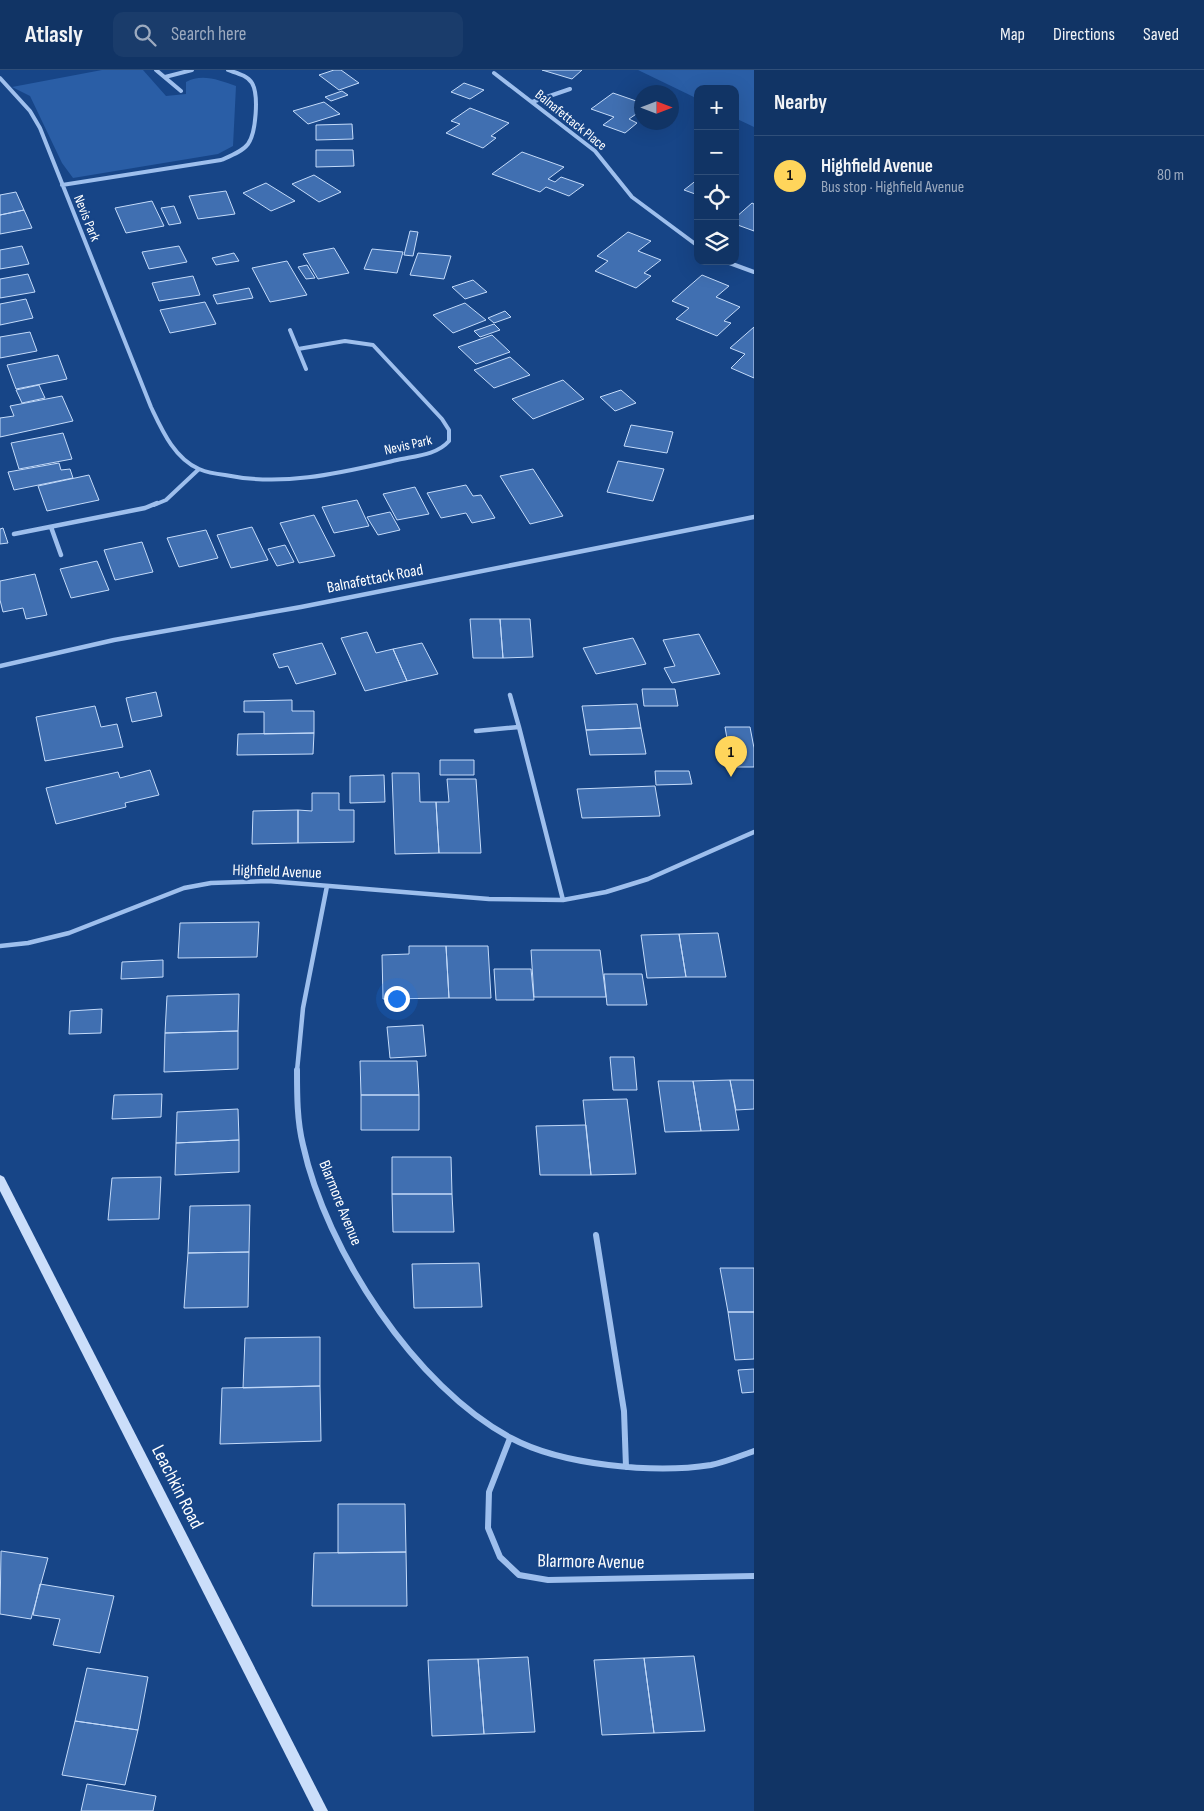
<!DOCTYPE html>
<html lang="en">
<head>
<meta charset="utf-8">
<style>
  :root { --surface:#113465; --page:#1a3c6b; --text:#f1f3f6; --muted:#9caabf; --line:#304f79; --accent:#ffd55b }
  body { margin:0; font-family:"Sofia Sans Condensed",sans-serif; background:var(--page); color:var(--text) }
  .controls { position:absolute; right:15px; top:15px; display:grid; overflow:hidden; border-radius:10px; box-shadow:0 5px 20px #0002 }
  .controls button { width:45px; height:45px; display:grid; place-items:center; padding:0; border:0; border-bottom:1px solid var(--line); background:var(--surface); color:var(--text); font:25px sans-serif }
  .compass { position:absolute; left:634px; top:15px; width:45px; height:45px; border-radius:50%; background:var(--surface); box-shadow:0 5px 20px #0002; rotate:90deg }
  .you { position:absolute; left:396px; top:928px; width:18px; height:18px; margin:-12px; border:4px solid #fff; border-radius:50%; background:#1a73e8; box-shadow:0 0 0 8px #1a73e833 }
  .badge { display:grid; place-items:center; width:32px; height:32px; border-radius:50%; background:var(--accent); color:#111; font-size:16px; font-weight:700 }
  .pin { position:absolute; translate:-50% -41px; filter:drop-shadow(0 1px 2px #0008) }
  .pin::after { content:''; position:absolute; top:26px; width:18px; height:15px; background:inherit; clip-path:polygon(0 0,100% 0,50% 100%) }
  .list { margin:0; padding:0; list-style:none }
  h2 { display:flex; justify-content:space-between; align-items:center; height:65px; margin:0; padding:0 20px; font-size:21px }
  h2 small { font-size:16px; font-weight:400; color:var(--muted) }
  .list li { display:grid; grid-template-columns:32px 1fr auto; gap:15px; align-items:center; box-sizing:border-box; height:80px; padding:0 20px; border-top:1px solid var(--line) }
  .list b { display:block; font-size:19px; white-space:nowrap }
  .list p { margin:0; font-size:16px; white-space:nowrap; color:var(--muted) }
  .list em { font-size:16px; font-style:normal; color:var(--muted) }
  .icon { flex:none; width:28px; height:28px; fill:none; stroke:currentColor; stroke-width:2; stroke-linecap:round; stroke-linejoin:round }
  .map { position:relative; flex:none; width:754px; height:1741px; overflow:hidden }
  header { display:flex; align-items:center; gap:30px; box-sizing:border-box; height:70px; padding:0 25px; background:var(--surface); border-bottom:1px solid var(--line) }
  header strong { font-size:24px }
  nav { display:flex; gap:28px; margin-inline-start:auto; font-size:18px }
  .search { width:350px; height:45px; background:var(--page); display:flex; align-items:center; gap:12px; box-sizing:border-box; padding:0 18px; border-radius:10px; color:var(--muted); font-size:19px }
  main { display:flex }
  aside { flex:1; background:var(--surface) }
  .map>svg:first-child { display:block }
  .green { fill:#2a5ea6 }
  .building { fill:#406fb1; stroke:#c4dbfa }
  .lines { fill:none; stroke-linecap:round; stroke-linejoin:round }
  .street-far2 { stroke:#9ebfed; stroke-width:4 }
  .street-far1 { stroke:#9ebfed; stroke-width:4.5 }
  .street { stroke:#9ebfed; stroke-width:6 }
  .secondary { fill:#cbdefa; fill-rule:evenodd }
  .labels { text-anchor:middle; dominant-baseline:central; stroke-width:4; stroke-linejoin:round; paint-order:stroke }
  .far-street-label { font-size:14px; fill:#fff; stroke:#174587 }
  .street-label { font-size:16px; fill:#fff; stroke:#174587 }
  .near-street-label { font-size:19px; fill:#fff; stroke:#174587 }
</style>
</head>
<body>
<header>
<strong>Atlasly</strong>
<div class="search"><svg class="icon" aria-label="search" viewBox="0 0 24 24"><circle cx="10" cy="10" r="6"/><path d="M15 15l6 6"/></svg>Search here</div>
<nav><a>Map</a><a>Directions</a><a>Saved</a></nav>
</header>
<main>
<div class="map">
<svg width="754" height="1741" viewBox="0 0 754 1741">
  <rect width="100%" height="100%" fill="#174587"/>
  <path class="green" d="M102 0H143L166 26 186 24V12C202 3 219 10 236 16L233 76 218 84 73 108 62 93 30 26 12 17Z
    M638 0H754V57L735 48V19H698V29Z"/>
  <path class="building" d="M334 0H341L359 13 339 20 319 5Z
    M542 0H582L572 9Z
    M464 13 484 20 470 29 451 22Z
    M342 21 348 25 331 31 325 27Z
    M613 23 642 33V40L629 49 637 53 625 63 603 55 614 47 591 39Z
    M324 32 340 44 308 54 293 41Z
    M470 38 509 53 491 66 496 68 483 78 446 63 460 54 451 51Z
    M352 54 353 69 316 70V55Z
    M316 80H353L354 96 316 97Z
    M522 82 564 97 548 109 555 112 561 107 584 115 569 126 546 117 540 122 492 104Z
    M314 105 341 122 319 132 292 114Z
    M698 109V125L684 120Z
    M266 113 295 131 271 141 243 123Z
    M226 121 235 144 198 149 189 126Z
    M16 122 24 140 0 145V125Z
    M152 131 164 156 126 163 115 138Z
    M752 133 754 134V161L735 154V148Z
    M174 136 181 153 169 155 161 138Z
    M24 140 32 158 0 164V145Z
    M410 161 418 162 413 186 404 185Z
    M628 162 651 171 638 181 661 190 644 203 651 206 636 218 595 201 608 191 597 186Z
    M22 176 29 194 0 199V180Z
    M179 176 187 192 149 199 142 182Z
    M334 178 349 203 318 209 303 184Z
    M372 179 403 182 397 203 364 199Z
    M234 183 239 191 216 195 212 188Z
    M418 183 451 186 444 209 410 205Z
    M287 191 307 225 270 232 252 198Z
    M307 195 315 208 306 209 298 197Z
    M28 204 35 222 0 228V209Z
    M702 205 729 216 716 227 740 237 724 251 731 253 717 266 676 249 689 238 672 231Z
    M193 206 200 225 159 231 152 213Z
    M473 210 487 222 465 229 452 217Z
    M249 218 253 228 217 234 213 225Z
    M26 229 33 248 0 255V234Z
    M205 232 216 254 170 263 160 240Z
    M465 233 486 250 453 263 433 245Z
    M505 241 511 247 494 253 488 248Z
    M494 254 500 260 480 267 474 261Z
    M754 257V308L731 298 745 284 730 278Z
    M30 262 37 281 0 288V267Z
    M492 265 510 282 476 294 458 277Z
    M58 285 67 309 16 319 7 295Z
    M510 287 530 305 494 318 474 300Z
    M563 310 584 329 533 349 512 329Z
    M39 315 45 328 22 333 16 320Z
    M621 320 636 333 615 341 600 327Z
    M62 326 73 351 0 367V348L14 346 10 336Z
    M631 355 673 362 667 383 624 376Z
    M63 363 72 389 19 399 11 373Z
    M618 391 664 399 653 431 607 422Z
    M59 393 61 400 70 399 73 408 14 420 8 402Z
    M533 399 563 446 530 454 500 406Z
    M89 405 99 430 47 441 38 416Z
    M466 415 473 426 481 425 495 448 472 453 466 443 441 448 427 423Z
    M415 417 429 444 397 450 383 424Z
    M357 430 369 456 334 463 322 437Z
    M390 442 400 460 378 465 367 447Z
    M314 445 335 486 299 493 280 453Z
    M252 457 268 490 231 498 217 465Z
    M3 458 8 473 0 474V459Z
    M206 460 218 488 179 497 167 468Z
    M142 472 153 502 115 510 104 480Z
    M285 475 294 492 277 496 268 479Z
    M97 491 109 520 71 528 60 499Z
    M35 504 47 545 26 549 23 538 3 542 0 530V511Z
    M470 549H500L503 588H473Z
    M500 549H530L533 587 503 588Z
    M367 562 376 583 393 579 407 611 365 621 341 568Z
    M699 564 720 604 672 613 664 598 675 596 663 570Z
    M633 568 646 594 596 604 583 578Z
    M322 573 336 604 296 614 288 596 279 598 273 584Z
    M422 573 438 604 407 611 393 579Z
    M642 619H675L678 636H644Z
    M156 622 162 646 132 652 126 628Z
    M292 630V641H314V663L264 664V642H244V631Z
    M637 634 641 658 586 660 582 636Z
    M95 636 101 657 117 654 123 677 45 691 36 647Z
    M725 657H750L754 678V697H732Z
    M641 658 646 684 590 685 586 660Z
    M314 663 313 684 237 685 238 664Z
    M440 690H474V705H440Z
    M150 700 159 725 125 733 126 737 56 754 46 718 118 702 120 708Z
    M655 701H689L692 714 656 715Z
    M392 703H419L420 732H436L439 783 395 784Z
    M384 705 385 732 350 733V706Z
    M447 709H476L481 783H439L436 732H449Z
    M655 716 660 746 582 748 577 719Z
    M312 723H339V740H354V772L298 773V740L312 741Z
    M298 740V773L252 774 253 741Z
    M259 852 257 887 178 888 180 853Z
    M718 863 726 907H686L679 864Z
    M679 864 686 907 647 908 641 865Z
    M409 876H446L449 928 383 929 382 885 409 884Z
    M446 876H488L491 928H449Z
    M531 880H600L606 927H534Z
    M163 890V907L121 909 122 892Z
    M494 899H531L534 930H496Z
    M604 904H642L647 935H607Z
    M239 924 238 961 165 963 167 926Z
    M102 939 101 963 69 964 70 941Z
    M423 955 426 986 390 988 387 957Z
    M238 961V999L164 1002 165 963Z
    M610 987H634L637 1020H613Z
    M360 991H417L419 1025H361Z
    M730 1010 739 1060 701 1061 693 1011Z
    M730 1010H754V1039L736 1040Z
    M658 1011H693L701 1061 665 1062Z
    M162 1024 161 1047 112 1049 114 1025Z
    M361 1025H419V1060H361Z
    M627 1029 636 1104 591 1105 583 1030Z
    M238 1039 239 1070 176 1073 177 1042Z
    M586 1055 591 1105H540L536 1056Z
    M239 1070V1102L175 1105 176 1073Z
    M392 1087H451L452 1124H392Z
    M161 1107 159 1149 108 1150 112 1108Z
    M392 1124H452L454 1162H393Z
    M250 1135 249 1182 188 1183 190 1136Z
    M249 1182 248 1237 184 1238 188 1183Z
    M479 1193 482 1237 414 1238 412 1194Z
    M720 1198H754V1242H728Z
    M728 1242H754V1289L735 1290Z
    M320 1267V1316L243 1318 245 1268Z
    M754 1299V1322L742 1323 738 1300Z
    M320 1316 321 1371 220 1374 222 1318Z
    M338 1434H405L406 1482 338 1483Z
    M1 1481 48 1488 31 1549 0 1544Z
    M406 1482 407 1536H312L314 1483Z
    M40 1514 114 1526 100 1583 53 1575 60 1549 33 1545Z
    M694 1586 705 1661 654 1663 644 1588Z
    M528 1587 535 1662 484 1664 478 1589Z
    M644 1588 654 1663 602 1665 594 1590Z
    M478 1589 484 1664 432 1666 428 1590Z
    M87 1598 148 1607 138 1660 75 1651Z
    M75 1651 138 1660 125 1715 62 1705Z
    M87 1714 156 1726 153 1741H81Z"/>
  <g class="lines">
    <path class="street-far2" d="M156 0 181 21
      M494 3 595 81 632 127 698 176
      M165 7 192 0
      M0 8 30 41 40 58 151 337C162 360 174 388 199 399 206 402 216 404 225 405 283 417 340 403 397 390 415 386 437 385 449 371V360L442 349 373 275 345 271 298 279
      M532 32 570 19
      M62 115 221 90C230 86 242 82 248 74 256 63 259 25 252 13 247 5 236 3 228 0
      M724 191 754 202
      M290 260 306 299
      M154 435 166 430 199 399"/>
    <path class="street-far1" d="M51 457 61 485
      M14 464 145 438 157 433
      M0 596 114 570 301 537 754 447
      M510 625 519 657
      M476 661 519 657 563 830
      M0 876 28 873 69 863 184 818 211 813 268 811 489 829 563 830 606 822 648 809 754 762
      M297 1001 303 938 327 816"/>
    <path class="street" d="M297 1000C297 1025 297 1051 303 1075 326 1180 415 1317 511 1368 561 1395 654 1404 711 1395 726 1392 740 1386 754 1381
      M596 1165 624 1341 626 1397
      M510 1368 489 1422 488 1458 500 1487 519 1505 548 1510 754 1506"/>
    <path class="secondary" d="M0 1105 4 1107 328 1741H314L0 1121Z"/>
  </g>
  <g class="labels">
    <g class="far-street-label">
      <text transform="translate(571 50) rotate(39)">Balnafettack Place</text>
      <text transform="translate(87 148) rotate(68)">Nevis Park</text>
      <text transform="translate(408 375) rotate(-13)">Nevis Park</text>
    </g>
    <g class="street-label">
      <text transform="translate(375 509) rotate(-11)">Balnafettack Road</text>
      <text transform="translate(277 802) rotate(2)">Highfield Avenue</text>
      <text transform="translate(340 1133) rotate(68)">Blarmore Avenue</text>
    </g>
    <g class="near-street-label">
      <text transform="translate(177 1417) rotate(63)">Leachkin Road</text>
      <text transform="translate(591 1492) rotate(1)">Blarmore Avenue</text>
    </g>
  </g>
</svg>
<div class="controls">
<button>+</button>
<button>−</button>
<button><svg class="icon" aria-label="locate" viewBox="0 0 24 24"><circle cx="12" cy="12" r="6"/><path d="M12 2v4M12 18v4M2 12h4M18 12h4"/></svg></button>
<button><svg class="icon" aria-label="layers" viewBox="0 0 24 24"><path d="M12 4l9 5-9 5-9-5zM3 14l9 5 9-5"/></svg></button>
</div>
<svg class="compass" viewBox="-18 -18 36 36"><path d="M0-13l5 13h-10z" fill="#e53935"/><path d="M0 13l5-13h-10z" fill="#9caabf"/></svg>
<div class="you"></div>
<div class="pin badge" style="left:731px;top:707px">1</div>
</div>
<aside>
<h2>Nearby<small></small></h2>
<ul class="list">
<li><span class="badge">1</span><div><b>Highfield Avenue</b><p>Bus stop · Highfield Avenue</p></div><em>80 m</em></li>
</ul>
</aside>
</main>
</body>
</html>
